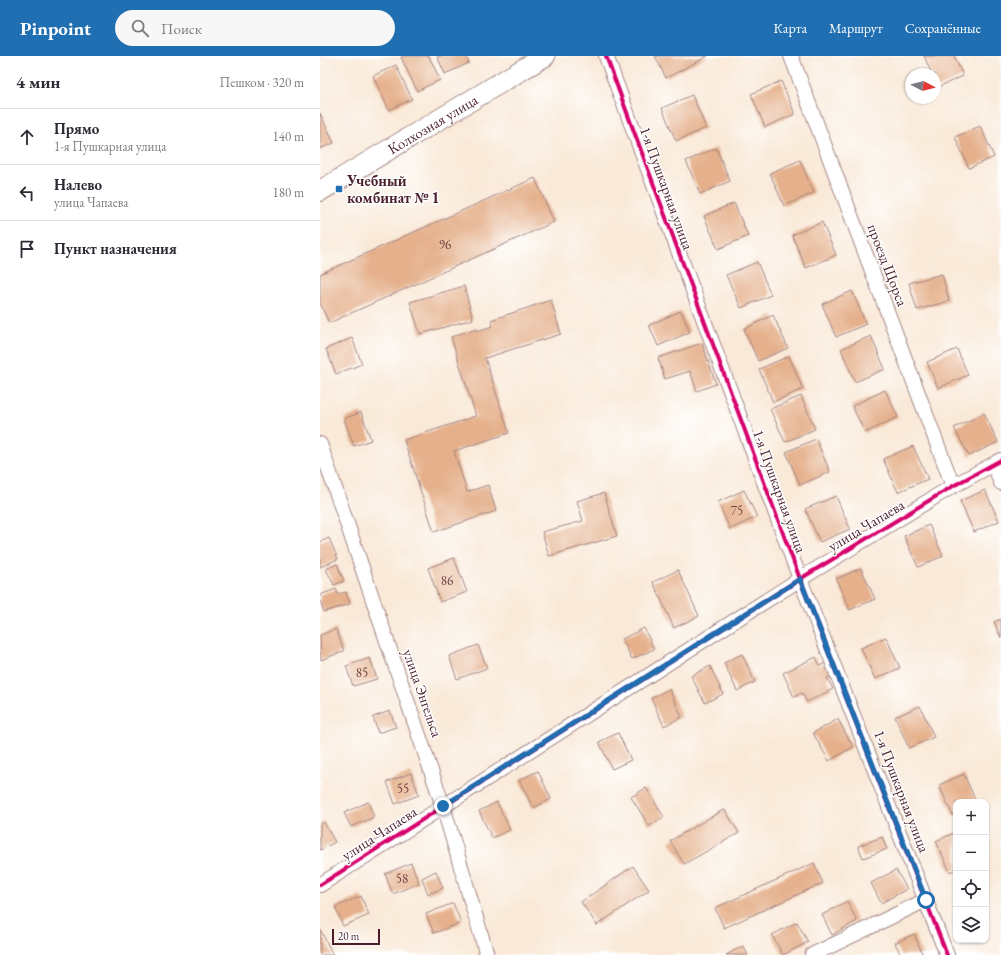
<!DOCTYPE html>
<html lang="ru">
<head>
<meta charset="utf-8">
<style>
  :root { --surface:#fff; --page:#f7f7f7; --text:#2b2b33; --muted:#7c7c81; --line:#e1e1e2; --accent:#1f6fb2 }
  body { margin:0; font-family:"EB Garamond",serif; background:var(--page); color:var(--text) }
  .controls { position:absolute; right:12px; bottom:12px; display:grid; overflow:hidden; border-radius:8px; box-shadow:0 1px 3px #0004 }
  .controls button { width:36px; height:36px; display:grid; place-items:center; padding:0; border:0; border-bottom:1px solid var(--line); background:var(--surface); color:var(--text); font:20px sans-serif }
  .compass { position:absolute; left:585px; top:12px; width:36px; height:36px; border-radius:50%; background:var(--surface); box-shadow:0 1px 3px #0004; rotate:97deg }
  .scale { position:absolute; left:12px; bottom:10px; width:48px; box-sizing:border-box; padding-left:4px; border:2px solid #4a1f2b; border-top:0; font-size:11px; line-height:14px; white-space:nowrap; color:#4a1f2b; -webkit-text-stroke:3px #fff; paint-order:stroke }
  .stop { position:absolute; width:12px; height:12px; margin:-9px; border:3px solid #1f6fb2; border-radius:50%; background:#fff }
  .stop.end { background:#1f6fb2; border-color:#fff; box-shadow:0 1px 4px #0008 }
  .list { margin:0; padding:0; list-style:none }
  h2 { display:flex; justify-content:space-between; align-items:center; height:52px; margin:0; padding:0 16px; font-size:17px }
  h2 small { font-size:13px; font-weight:400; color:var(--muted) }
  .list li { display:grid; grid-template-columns:26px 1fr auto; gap:12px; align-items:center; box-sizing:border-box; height:56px; padding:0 16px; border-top:1px solid var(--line) }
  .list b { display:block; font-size:15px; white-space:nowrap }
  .list p { margin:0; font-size:13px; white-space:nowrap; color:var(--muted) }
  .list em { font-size:13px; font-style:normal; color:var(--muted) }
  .icon { flex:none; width:22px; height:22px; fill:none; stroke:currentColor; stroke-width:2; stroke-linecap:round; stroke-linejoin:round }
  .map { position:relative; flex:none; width:681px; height:899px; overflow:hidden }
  header { display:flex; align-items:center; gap:24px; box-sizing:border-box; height:56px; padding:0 20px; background:var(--accent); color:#fff }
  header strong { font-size:19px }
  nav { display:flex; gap:22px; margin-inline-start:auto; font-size:14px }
  .search { width:280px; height:36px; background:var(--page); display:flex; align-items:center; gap:10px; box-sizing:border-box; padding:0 14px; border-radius:22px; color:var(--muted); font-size:15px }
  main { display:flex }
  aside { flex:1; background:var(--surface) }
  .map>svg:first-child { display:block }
  .building { fill:#e5b08b }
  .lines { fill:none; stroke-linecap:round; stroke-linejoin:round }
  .street-casing { stroke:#a28482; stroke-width:16 }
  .secondary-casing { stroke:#a28482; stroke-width:22 }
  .street { stroke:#fff; stroke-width:14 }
  .secondary { stroke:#fff; stroke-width:20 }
  .cycleway-casing { stroke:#fff; stroke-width:6 }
  .cycleway { stroke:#d6006c; stroke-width:4 }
  .route { stroke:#1f6fb2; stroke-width:5 }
  .poi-dot { fill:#1f6fb2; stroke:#fff; stroke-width:1.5 }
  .labels { text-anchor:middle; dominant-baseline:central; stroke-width:3; stroke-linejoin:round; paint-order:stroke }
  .number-label { font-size:13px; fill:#714343 }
  .street-label { font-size:15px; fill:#4a1f2b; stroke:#fff }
  .poi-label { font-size:15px; font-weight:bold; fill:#4a1f2b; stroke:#fff; text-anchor:start }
</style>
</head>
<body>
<header>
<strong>Pinpoint</strong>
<div class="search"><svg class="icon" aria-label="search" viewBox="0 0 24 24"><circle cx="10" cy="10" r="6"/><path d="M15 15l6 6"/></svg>Поиск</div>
<nav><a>Карта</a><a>Маршрут</a><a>Сохранённые</a></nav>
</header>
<main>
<aside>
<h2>4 мин<small>Пешком · 320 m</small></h2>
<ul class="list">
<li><svg class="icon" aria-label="ahead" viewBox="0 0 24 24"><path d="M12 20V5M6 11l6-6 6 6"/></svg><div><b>Прямо</b><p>1-я Пушкарная улица</p></div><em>140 m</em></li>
<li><svg class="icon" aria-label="left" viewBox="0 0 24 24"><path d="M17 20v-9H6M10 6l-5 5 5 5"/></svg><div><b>Налево</b><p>улица Чапаева</p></div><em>180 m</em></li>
<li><svg class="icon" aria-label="arrive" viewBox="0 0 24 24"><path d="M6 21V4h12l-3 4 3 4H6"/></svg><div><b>Пункт назначения</b></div></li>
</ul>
</aside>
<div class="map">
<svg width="681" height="899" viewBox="0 0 681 899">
  <rect width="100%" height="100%" fill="#fff"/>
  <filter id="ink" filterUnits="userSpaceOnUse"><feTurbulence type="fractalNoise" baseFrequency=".025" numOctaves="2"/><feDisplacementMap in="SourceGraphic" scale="8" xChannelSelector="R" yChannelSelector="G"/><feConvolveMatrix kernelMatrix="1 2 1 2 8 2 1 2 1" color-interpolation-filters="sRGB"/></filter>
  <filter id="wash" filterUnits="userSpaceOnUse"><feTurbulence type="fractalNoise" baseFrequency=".012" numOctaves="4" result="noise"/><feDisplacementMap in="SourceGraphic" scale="16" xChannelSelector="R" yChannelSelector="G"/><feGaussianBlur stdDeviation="0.9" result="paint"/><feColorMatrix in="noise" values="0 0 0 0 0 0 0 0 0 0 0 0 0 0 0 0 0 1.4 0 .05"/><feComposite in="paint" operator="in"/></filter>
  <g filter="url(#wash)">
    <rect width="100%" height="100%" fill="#f9e9d8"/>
    <g id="blocks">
      <path class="building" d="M83 0H109L120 24 97 35 81 1Z
        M117 0H146L149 7 125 18Z
        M335 0H388L346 22Z
        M604 0H634L643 20 618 31 615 25V18H612Z
        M76 9 92 43 69 54 53 20Z
        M461 25 475 58 445 71 431 38Z
        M372 39 386 72 356 85 342 52Z
        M0 57 14 87 0 93Z
        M660 70 674 101 649 112 635 81Z
        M396 92 410 125 380 138 366 105Z
        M480 104 494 137 464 150 450 117Z
        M215 122 234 166 9 267 0 247V218Z
        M414 147 428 180 398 193 384 160Z
        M502 166 516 199 486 212 472 179Z
        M437 206 451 239 421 252 406 219Z
        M622 218 629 245 597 254 589 227Z
        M144 230 153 263 100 278 90 246Z
        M532 235 546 268 516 281 502 248Z
        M231 244 241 278 165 302 189 377 134 395 147 436 168 429 176 455 114 476 84 384 156 360 131 281 157 272V275L173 270 171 264Z
        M361 255 370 276 338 290 329 269Z
        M453 259 468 292 438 305 424 273Z
        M551 280 565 313 535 326 521 293Z
        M32 282 42 308 16 318 6 293Z
        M382 287 396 328 377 335 370 315 345 323 338 302Z
        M637 293 648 319 618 332 607 306Z
        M469 300 483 333 453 346 439 313Z
        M565 334 578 361 545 377 532 350Z
        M481 340 495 373 465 386 450 353Z
        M41 356 51 384 34 390 24 363Z
        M664 357 678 386 649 400 634 372Z
        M496 383 510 416 480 429 466 396Z
        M593 390 608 423 578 436 563 403Z
        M424 434 437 461 410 473 398 446Z
        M665 434 679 465 654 476 640 445Z
        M284 437 297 480 229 500 222 476 263 465 257 445Z
        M516 440 530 473 500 486 485 453Z
        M609 469 623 500 598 511 584 480Z
        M9 482 18 503 0 511V486Z
        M134 502 147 536 120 546 108 512Z
        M17 508 24 525 14 529 6 513Z
        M541 512 555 543 530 554 516 523Z
        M358 514 379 560 354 572 333 526Z
        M16 533 18 538 26 536 30 548 4 556 0 544V539Z
        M681 563V582L674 566Z
        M324 572 334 593 312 603 302 583Z
        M16 573 24 595 1 604 0 579Z
        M566 581 580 612 555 623 541 592Z
        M158 589 167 612 137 623 129 600Z
        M422 598 435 626 417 635 404 607Z
        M496 601 500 610 507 606 513 619 507 622 513 633 487 646 482 637 474 641 463 617Z
        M50 602 57 623 33 630 26 610Z
        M390 610 403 638 385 647 371 620Z
        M349 633 362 661 344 670 331 642Z
        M600 650 614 681 589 692 575 661Z
        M70 655 76 671 58 677 53 661Z
        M518 663 533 691 509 705 493 677Z
        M298 677 311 704 292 713 279 686Z
        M218 715 231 743 213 752 199 724Z
        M91 717 99 739 75 748 67 726Z
        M644 718 656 746H636V759L633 760 619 729Z
        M326 732 344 761 329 770 311 741Z
        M48 746 54 761 31 771 24 757Z
        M177 746 190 774 172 782 159 755Z
        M403 754H405L419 777 364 808 350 785Z
        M4 766 15 786 0 794V768Z
        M636 776V813L630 816 616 785Z
        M562 781 567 793 543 802 538 790Z
        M91 807 99 827 73 838 65 818Z
        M494 807 503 827 404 872 395 852Z
        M313 810 329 834 277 869 261 846Z
        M576 814 587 833 561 847 551 827Z
        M116 815 123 832 108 838 102 822Z
        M41 840 49 859 23 870 15 851Z
        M527 845 537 865 512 879 502 859Z
        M133 847 141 867 114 877 106 858Z
        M477 866 488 886 463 899 452 879Z
        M0 873 13 899H0Z
        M594 878 603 899H581L575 887Z
        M423 890 428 899H406Z"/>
    </g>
  </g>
  <g filter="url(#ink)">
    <use href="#blocks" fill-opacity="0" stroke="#a28482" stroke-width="1"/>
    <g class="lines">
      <defs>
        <path id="street" d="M286 0 480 523 627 899
          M471 0 633 430
          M0 388 123 750 167 899
          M674 408 681 427
          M0 829 480 523 633 430 681 404
          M492 899 606 844"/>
        <g id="secondary">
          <path id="s1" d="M0 135 225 0"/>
        </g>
      </defs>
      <use href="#street" class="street-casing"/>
      <use href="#secondary" class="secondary-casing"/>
      <use href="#street" class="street"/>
      <use href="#secondary" class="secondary"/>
      <defs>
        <path id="cycleway" d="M286 0 480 523 627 899
          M0 829 480 523 633 430 681 404"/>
      </defs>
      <use href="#cycleway" class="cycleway-casing"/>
      <use href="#cycleway" class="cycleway"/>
    </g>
  </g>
  <g class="lines" filter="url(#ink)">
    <path class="route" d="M123 750 480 523 606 844"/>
  </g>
  <rect class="poi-dot" x="15" y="129" width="8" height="8" rx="2"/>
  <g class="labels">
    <g class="number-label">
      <text x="125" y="188">96</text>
      <text x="417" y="454">75</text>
      <text x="127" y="524">86</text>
      <text x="42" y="616">85</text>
      <text x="83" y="732">55</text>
      <text x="82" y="822">58</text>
    </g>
    <g class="street-label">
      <text stroke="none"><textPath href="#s1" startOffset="131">Колхозная улица</textPath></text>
      <text transform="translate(347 132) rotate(70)">1-я Пушкарная улица</text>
      <text transform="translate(568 209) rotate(69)">проезд Щорса</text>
      <text transform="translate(460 435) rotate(70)">1-я Пушкарная улица</text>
      <text transform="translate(546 469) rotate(-31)">улица Чапаева</text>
      <text transform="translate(103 637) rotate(71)">улица Энгельса</text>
      <text transform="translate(582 735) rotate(69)">1-я Пушкарная улица</text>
      <text transform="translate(59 777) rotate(-33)">улица Чапаева</text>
    </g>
    <g class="poi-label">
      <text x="27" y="124">Учебный<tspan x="27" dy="17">комбинат № 1</tspan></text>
    </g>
  </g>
</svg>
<div class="controls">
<button>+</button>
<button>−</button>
<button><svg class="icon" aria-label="locate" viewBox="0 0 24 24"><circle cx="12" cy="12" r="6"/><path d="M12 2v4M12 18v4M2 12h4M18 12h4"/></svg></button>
<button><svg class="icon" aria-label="layers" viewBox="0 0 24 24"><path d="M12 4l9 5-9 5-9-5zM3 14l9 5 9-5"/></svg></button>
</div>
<svg class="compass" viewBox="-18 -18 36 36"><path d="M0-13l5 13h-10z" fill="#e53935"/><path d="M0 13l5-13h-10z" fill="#7c7c81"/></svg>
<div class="scale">20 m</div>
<div class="stop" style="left:606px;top:844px"></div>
<div class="stop end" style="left:123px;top:750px"></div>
</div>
</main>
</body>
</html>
